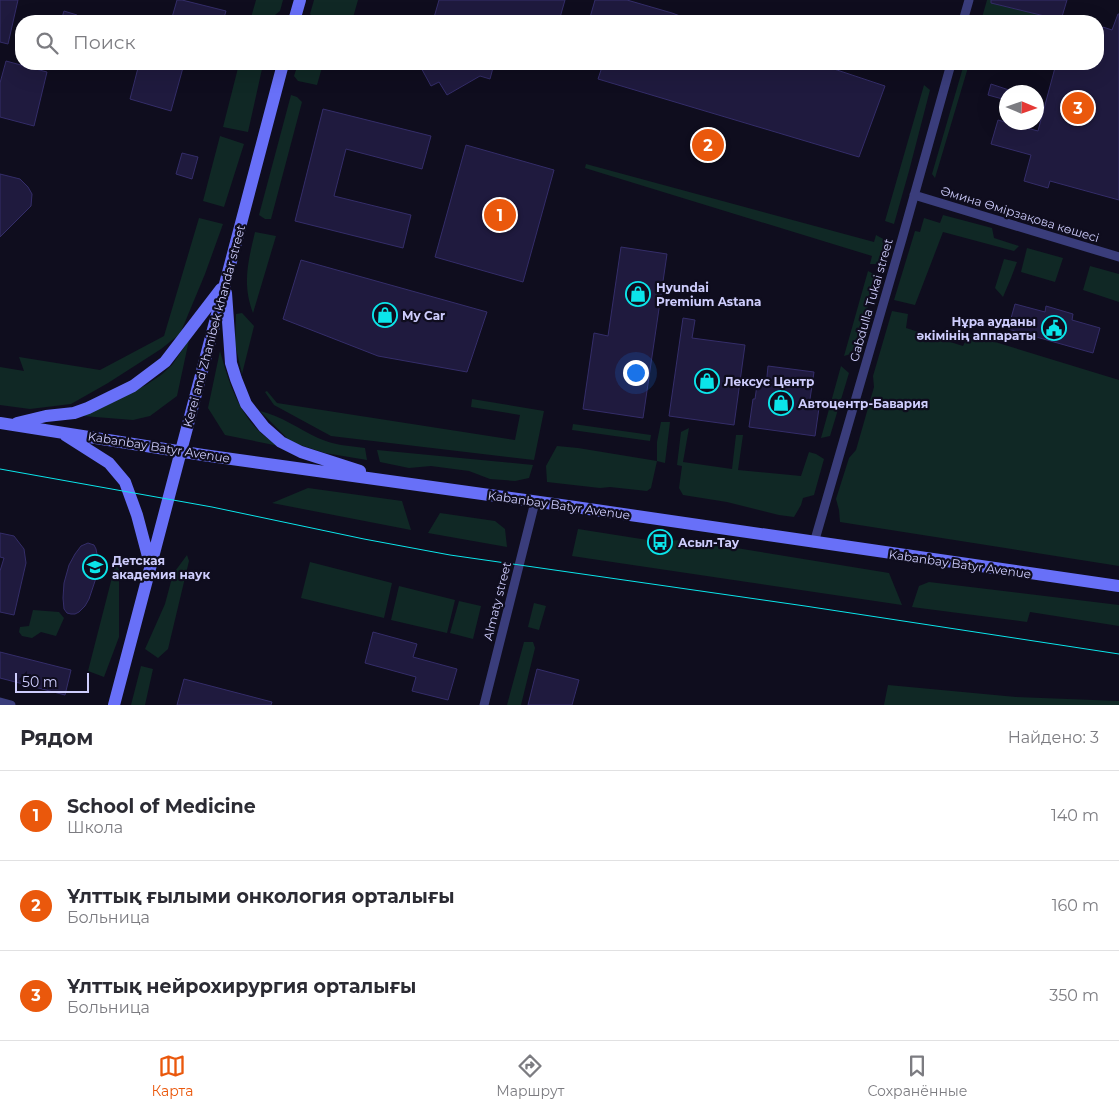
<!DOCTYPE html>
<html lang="ru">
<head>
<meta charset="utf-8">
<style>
  :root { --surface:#fff; --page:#f7f7f7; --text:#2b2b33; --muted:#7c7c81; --line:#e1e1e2; --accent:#ea580c }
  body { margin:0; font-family:Montserrat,sans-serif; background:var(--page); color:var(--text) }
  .compass { position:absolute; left:999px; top:85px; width:45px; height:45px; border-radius:50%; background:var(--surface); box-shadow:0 5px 20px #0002; rotate:92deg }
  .scale { position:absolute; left:15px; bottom:12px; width:74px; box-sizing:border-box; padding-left:5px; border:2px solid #cecdfd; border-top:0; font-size:14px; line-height:18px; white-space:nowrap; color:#cecdfd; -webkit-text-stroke:4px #0f0d1e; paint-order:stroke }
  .you { position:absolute; left:635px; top:372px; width:18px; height:18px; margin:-12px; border:4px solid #fff; border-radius:50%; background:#1a73e8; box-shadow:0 0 0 8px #1a73e833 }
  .badge { display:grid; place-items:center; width:32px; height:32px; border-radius:50%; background:var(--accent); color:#fff; font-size:16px; font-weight:700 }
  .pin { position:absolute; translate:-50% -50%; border:2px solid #fff; box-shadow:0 1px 5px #0006 }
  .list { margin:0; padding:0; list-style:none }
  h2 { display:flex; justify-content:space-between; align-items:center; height:65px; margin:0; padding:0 20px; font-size:21px }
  h2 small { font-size:16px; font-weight:400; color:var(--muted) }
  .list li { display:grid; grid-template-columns:32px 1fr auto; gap:15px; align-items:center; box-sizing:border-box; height:90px; padding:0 20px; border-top:1px solid var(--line) }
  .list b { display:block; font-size:19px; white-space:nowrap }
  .list p { margin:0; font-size:16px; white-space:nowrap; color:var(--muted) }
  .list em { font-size:16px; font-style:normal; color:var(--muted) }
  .icon { flex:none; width:28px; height:28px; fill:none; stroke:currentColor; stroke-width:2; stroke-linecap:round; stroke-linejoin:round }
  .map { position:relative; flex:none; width:1119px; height:705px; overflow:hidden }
  .search { position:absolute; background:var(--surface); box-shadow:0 5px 20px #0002; left:15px; right:15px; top:15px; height:55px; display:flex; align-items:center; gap:12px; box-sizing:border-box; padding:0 18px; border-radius:20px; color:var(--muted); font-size:19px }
  .sheet { height:335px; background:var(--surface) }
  nav { display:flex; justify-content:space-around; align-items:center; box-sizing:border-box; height:70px; border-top:1px solid var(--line); background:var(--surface); font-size:14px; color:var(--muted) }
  nav a { display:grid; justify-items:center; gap:2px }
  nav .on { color:var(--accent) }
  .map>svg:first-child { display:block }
  .green { fill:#102825 }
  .building { fill:#1f1a3e; stroke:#342d69 }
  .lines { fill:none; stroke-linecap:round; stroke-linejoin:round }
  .street { stroke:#3a3d7b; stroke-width:9 }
  .secondary { stroke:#6870f8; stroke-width:12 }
  .tram { stroke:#0be5ea; stroke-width:1 }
  .labels { text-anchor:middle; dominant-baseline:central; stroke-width:4.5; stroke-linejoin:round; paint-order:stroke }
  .street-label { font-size:12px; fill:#cecdfd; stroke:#0f0d1e }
  .poi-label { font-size:12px; font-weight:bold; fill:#cecdfd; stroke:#0f0d1e; text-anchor:start }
</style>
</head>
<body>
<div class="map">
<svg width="1119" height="705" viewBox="0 0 1119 705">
  <rect width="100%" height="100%" fill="#0f0d1e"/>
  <path class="green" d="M256 0H283L280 11 275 15 273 21H250Z
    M314 0H358L352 21H323L317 20 310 14Z
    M987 0H1001L1000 5 1061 20 1060 21H981Z
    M239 64H262V69L248 132 223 127Z
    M298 64H323L317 85 298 81 294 76Z
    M964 64H969L935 178 932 174Z
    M924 85 930 90 909 171 894 224 885 221Z
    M291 95 297 97 302 102 271 219H265L259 215Z
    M220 136 244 144 224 207 203 201Z
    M586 164 874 242 876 235 885 240 879 264H870L872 256 585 168Z
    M943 215 992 228 994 238 1019 246 1014 251 943 232 915 305 894 300 915 231 920 232 924 218 940 223Z
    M199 218 223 224 205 274 180 334 161 349 108 383 71 404 30 409 0 405V367L24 371 19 357 100 370 164 336Z
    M255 232 276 236 253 313C242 284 248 262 255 232Z
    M1027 248 1063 258 1055 282 1021 272Z
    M1004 259 1017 262 1011 278 1003 297 995 288Z
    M1090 266 1119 274V302L1083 290Z
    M868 271 877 276 854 353 844 356Z
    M892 311 908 314 906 328 963 346 969 334 1119 380V566L840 522 839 510 836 499 849 458 856 450 874 387 873 376Z
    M242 313 254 326 242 374 235 344 236 314Z
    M189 340 177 396 150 416 133 420 83 416 146 385 161 375 172 365Z
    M220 351C228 379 236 407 257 429 263 436 272 441 279 446L225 435 208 408Z
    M841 366 849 373 830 436 821 438Z
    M267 391 277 403 515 440 520 415 471 407 472 399 544 411 534 460 331 436 274 405 265 392Z
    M260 411C281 416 299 429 318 438 333 445 349 446 365 448L367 460 325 453 291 442Z
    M661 422H670L665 463 657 461 651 488 647 491 610 487 600 488 547 482 546 466 557 446 578 448 657 461V442Z
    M573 424 651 435 650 441 572 430Z
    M689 428 683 462 732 469 736 435H743L738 470 801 476 809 452 816 454 824 459 814 495 803 498 801 505 794 517 779 515 727 502 683 495 679 488 682 466 677 465 681 432Z
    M377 450 533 465 529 478 515 481 490 479 469 471 431 466 409 468 380 462Z
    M308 488 402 501 411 530 272 503Z
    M440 513 495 521 505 529 507 547 428 533Z
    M578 529 654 541 687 540 889 573 902 605 572 556Z
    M118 554 119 556V637L104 677 88 671Z
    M187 555 189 561 168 649 158 658 145 649 165 604 173 574Z
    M310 562 392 583 384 618 301 598Z
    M929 582 1119 605V626L1030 612 1027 622 912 607 919 586Z
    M399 586 455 600 447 633 391 620Z
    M459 601 481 606 473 639 450 633Z
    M534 603 546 606 539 630 528 627Z
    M33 610 59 612 64 618 56 636 41 632 32 638 22 636 19 632 20 627 29 626Z
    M524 642H533L535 648 521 705H507Z
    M141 666 153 669 145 705H131Z
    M888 685 1016 697 1119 701V705H884Z"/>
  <path class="building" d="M0 0H18L8 44 0 42Z
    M177 0H182L226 11 223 21H171Z
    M439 0H565L559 21H433Z
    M595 0H627L672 13 691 20 690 21H589Z
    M991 0H1067L1061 20 991 3Z
    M64 11 77 15 75 21H61Z
    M1118 14H1119V200L1050 181 1048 188 1024 181 1031 155 991 144 998 120 1038 131 1056 64H1098V38L1099 39 1103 27 1112 30Z
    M6 61 47 72 34 126 0 117V83Z
    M139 64H184L171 111 130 99Z
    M419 64H494L490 79 480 76 447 95 439 82 431 86Z
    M603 64H819L885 86 859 157 598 79Z
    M991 84 1009 90 1008 92H1006V100L988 95Z
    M323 109 431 136 422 169 346 149 334 196 411 215 403 248 295 221Z
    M466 145 554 170 523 282 435 257Z
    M182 153 198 157 192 179 176 174Z
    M0 174 20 179 28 187 32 194 31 206 0 237Z
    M621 247 667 254 643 418 583 409 594 333 608 336Z
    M301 260 487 312 467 372 378 356 283 319Z
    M1015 304 1045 312 1046 306 1073 314 1072 320 1100 328 1093 353 1008 329Z
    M683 318 695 320 692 338 745 345 734 425 669 416Z
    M768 366 814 372 809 406 819 408 815 436 749 427 753 399H755L757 385 766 387Z
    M0 533 14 536 24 549 26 563 14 615 0 612V571L4 558 0 557Z
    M88 543 94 545 96 549 98 559 96 578 89 599 85 606 79 612 75 614H71L67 613 64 609 63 598 64 583 69 565 75 554 81 546Z
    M373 632 417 644 413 657 457 669 448 700 412 691 416 677 365 663Z
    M0 652 71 670 65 695 0 678Z
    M537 669 579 680 572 705H528Z
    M184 679 272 702 271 705H177Z"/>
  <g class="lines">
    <path class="street" d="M963 21 969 0
      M914 195 1119 257
      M814 543 902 239 951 64
      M0 702 11 705
      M484 705 535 502"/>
    <path class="secondary" d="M294 21 300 0
      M226 293 231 363 236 379 246 404 264 427 281 442 301 452 360 471
      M0 423 203 455 575 507 1119 586
      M17 423 46 416 74 413 88 408 133 386 165 362 221 289
      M65 435 109 463 125 482 137 515 150 564
      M114 705 283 64"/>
    <path class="tram" d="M0 469 212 507 364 539 450 555 805 606 1119 654"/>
  </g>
  <defs>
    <symbol id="shop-ring" viewBox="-11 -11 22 22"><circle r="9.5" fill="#0f0d1e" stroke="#0be5ea" stroke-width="1.5"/><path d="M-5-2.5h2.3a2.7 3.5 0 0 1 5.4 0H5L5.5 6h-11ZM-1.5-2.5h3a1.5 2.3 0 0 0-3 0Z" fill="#0be5ea"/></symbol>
    <symbol id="civic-ring" viewBox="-11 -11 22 22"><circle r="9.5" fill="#0f0d1e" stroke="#0be5ea" stroke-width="1.5"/><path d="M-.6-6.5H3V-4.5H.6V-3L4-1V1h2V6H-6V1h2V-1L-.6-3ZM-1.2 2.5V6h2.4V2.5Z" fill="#0be5ea"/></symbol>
    <symbol id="bus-ring" viewBox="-11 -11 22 22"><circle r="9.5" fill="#0f0d1e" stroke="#0be5ea" stroke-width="1.5"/><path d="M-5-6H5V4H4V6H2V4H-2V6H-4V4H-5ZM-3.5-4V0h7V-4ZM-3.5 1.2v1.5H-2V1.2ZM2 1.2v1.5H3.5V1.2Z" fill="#0be5ea"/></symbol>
    <symbol id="school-ring" viewBox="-11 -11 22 22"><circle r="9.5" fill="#0f0d1e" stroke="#0be5ea" stroke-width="1.5"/><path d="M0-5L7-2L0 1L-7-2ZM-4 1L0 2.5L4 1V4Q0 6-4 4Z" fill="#0be5ea"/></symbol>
  </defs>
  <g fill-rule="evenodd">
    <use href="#shop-ring" x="624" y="280" width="28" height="28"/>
    <use href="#shop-ring" x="371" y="301" width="28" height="28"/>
    <use href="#civic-ring" x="1040" y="314" width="28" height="28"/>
    <use href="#shop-ring" x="693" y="367" width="28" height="28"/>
    <use href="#shop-ring" x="767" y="389" width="28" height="28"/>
    <use href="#bus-ring" x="646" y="528" width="28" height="28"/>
    <use href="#school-ring" x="81" y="553" width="28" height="28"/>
  </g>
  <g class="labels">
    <g class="street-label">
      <text transform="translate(1020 214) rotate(17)">Әмина Өмірзақова көшесі</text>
      <text transform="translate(871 300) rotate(-74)">Gabdulla Tukai street</text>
      <text transform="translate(214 326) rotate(-75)">Kerei and Zhanibek khandar street</text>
      <text transform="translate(159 447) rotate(9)">Kabanbay Batyr Avenue</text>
      <text transform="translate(559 505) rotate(8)">Kabanbay Batyr Avenue</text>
      <text transform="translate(960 564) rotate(8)">Kabanbay Batyr Avenue</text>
      <text transform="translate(497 601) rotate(-76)">Almaty street</text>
    </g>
    <g class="poi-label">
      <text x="656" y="287">Hyundai<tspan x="656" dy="14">Premium Astana</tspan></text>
      <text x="402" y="315">My Car</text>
      <text x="1036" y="321" text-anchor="end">Нұра ауданы<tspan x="1036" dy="14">әкімінің аппараты</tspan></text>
      <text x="724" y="381">Лексус Центр</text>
      <text x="798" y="403">Автоцентр-Бавария</text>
      <text x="678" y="542">Асыл-Тау</text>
      <text x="112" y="560">Детская<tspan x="112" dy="14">академия наук</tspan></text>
    </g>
  </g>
</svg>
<svg class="compass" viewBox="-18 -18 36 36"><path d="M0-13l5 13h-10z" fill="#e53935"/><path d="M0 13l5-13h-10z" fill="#7c7c81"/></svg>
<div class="scale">50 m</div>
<div class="you"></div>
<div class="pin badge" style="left:500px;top:215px">1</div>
<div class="pin badge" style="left:708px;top:145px">2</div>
<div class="pin badge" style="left:1078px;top:108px">3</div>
<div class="search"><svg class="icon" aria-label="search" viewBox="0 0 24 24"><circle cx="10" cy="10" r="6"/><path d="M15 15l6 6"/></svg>Поиск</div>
</div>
<section class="sheet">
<h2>Рядом<small>Найдено: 3</small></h2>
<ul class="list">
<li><span class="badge">1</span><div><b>School of Medicine</b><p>Школа</p></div><em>140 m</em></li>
<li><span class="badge">2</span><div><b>Ұлттық ғылыми онкология орталығы</b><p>Больница</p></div><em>160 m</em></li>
<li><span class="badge">3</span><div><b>Ұлттық нейрохирургия орталығы</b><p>Больница</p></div><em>350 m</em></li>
</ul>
</section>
<nav>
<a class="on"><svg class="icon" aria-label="map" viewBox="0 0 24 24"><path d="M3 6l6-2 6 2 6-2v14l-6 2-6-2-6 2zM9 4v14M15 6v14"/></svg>Карта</a>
<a><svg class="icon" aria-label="directions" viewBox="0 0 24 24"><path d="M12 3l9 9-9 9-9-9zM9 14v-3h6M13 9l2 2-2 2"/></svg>Маршрут</a>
<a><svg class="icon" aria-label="saved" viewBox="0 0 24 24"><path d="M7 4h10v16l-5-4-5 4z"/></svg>Сохранённые</a>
</nav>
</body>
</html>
